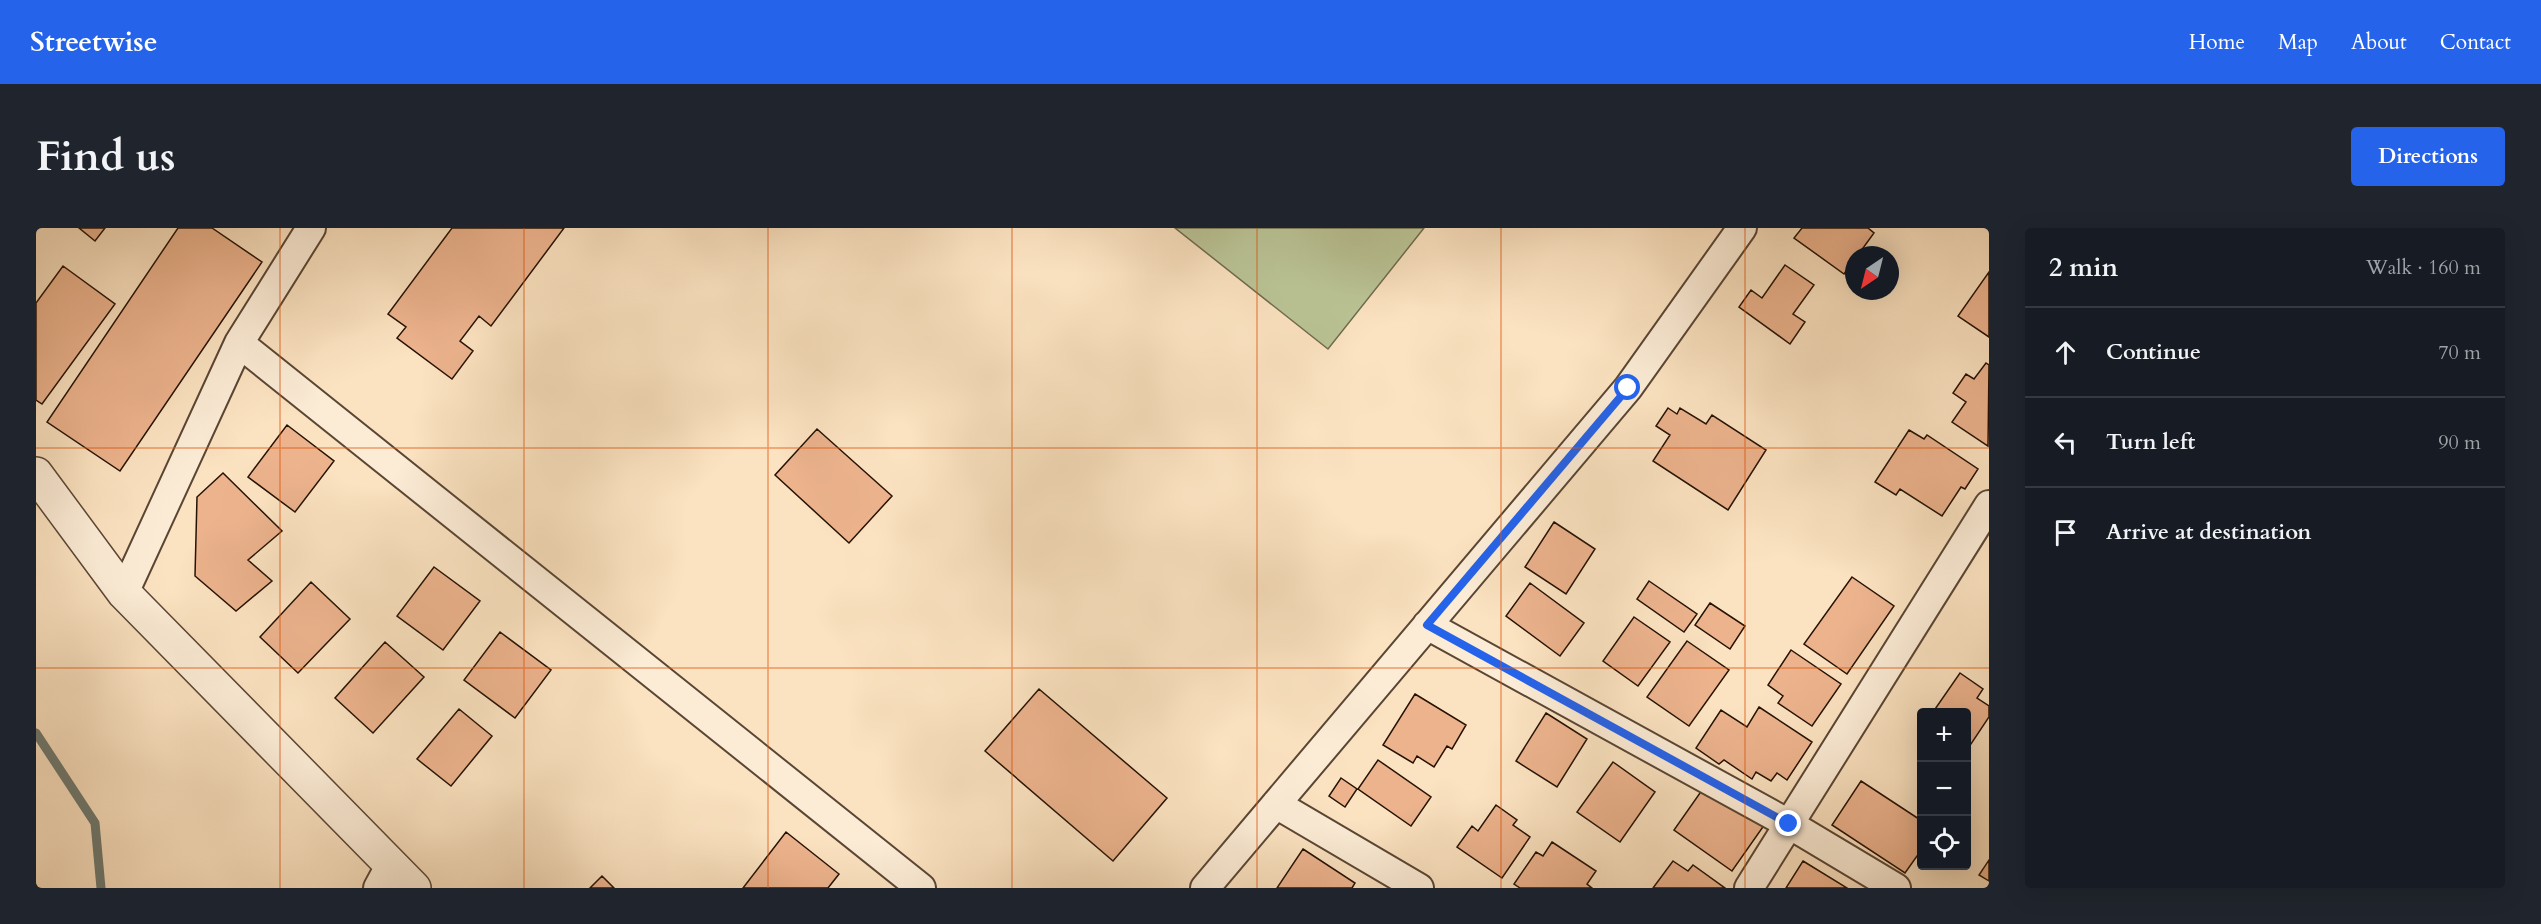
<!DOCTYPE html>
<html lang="en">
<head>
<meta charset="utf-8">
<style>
  :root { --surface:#171b24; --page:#20242c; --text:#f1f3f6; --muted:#9ea1a6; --line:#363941; --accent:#2563eb }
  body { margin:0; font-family:Cardo,serif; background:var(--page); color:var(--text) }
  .controls { position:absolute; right:18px; bottom:18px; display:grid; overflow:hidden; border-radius:6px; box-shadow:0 6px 24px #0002 }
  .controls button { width:54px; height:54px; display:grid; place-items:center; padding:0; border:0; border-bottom:2px solid var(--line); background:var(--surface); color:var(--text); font:30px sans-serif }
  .compass { position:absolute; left:1809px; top:18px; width:54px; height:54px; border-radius:50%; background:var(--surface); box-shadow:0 6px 24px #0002; rotate:215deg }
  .stop { position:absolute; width:18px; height:18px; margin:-14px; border:4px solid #2563eb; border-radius:50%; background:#fff }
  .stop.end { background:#2563eb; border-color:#fff; box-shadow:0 2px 6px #0008 }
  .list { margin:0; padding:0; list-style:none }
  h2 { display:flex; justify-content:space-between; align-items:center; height:78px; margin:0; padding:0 24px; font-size:26px }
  h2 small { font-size:20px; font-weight:400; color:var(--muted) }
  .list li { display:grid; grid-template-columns:39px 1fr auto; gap:18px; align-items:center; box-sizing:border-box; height:90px; padding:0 24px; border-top:2px solid var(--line) }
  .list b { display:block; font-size:22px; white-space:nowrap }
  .list em { font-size:20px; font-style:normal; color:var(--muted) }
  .icon { flex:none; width:33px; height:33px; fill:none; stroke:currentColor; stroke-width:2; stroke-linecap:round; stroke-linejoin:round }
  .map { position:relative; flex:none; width:1953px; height:660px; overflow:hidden; border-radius:6px }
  header { display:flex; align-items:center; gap:36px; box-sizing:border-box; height:84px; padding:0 30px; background:var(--accent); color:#fff }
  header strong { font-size:28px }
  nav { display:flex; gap:33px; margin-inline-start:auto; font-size:21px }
  .intro { display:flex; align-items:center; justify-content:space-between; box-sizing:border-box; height:144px; padding:0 36px }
  h1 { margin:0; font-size:42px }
  .button { padding:15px 27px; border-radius:6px; background:var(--accent); color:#fff; font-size:21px; font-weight:700 }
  main { display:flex; gap:36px; padding:0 36px }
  aside { flex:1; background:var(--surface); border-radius:6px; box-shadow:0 6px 24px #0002 }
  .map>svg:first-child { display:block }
  .green { fill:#bac496; stroke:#706b4e; stroke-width:1.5 }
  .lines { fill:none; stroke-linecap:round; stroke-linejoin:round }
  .stream { stroke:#6e7970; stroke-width:9 }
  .building { fill:#ecb38d; stroke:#251205; stroke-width:1.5 }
  .minor-casing { stroke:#5a4634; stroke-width:32 }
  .tertiary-casing { stroke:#5a4634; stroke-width:36 }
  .minor { stroke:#fcecd6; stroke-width:28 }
  .tertiary { stroke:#fcecd6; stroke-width:33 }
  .route { stroke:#2563eb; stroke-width:8 }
  .grid { fill:none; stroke:#de550c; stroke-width:1.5; stroke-opacity:0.55 }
</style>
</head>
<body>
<header>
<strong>Streetwise</strong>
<nav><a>Home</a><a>Map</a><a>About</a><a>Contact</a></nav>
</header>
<div class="intro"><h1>Find us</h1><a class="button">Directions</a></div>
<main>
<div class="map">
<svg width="1953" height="660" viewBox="0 0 1953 660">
  <rect width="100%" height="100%" fill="#fbe2c0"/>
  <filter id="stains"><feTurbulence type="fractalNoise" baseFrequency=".00333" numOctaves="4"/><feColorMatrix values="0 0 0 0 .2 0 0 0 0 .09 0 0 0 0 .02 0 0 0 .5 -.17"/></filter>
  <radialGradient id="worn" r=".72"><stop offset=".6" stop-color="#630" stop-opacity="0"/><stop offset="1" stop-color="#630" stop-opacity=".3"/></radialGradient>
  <path class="green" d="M1139 0H1388L1292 121Z"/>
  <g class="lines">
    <path class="stream" d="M0 505 59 595 65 660"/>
  </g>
  <path class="building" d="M43 0H69L59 13Z
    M142 0H176L226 34 84 243 11 194Z
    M416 0H528L455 98 443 88 424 113 437 123 416 151 361 110 370 99 352 86Z
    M1766 0H1832L1838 5 1822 27H1818V32L1808 46 1758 10Z
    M1749 37 1778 57 1757 86 1769 94 1754 116 1703 79 1715 62 1726 70Z
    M27 38 79 76 6 176 0 172V75Z
    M1953 44V109L1922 88Z
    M1950 135 1953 137 1952 218 1916 194 1930 174 1917 165 1930 146 1938 151Z
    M1632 180 1641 186 1644 180 1670 196 1676 187 1730 222 1692 282 1617 233 1634 207 1620 198Z
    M251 197 298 233 259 284 212 249Z
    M781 201 856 268 813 315 739 247Z
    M1873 202 1888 211 1891 207 1942 241 1929 261 1925 259 1906 288 1864 261 1860 267 1839 254Z
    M187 245 246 303 212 332 236 353 200 383 159 348 161 269Z
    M1518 294 1559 321 1530 366 1489 339Z
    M398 339 444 373 407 422 361 388Z
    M1816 349 1858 378 1811 446 1768 416Z
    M1613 353 1661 386 1648 404 1601 371Z
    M275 354 314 391 262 445 224 409Z
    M1494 355 1548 395 1524 428 1470 388Z
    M1674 375 1709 398 1694 421 1659 397Z
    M1598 389 1634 414 1602 458 1567 433Z
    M464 404 515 442 479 490 428 452Z
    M1651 413 1693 442 1653 498 1611 469Z
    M349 414 388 449 337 505 299 470Z
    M1755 422 1805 456 1776 498 1742 475 1747 468 1732 457Z
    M1924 445 1947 461 1941 470 1953 478V489L1935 516 1930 512V484H1897Z
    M1003 461 1131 570 1077 633 949 523Z
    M1379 466 1430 497 1416 521 1411 518 1398 539 1381 528 1377 535 1347 517Z
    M1723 479 1776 514 1751 552 1741 545 1735 553 1720 544 1716 551 1688 532 1683 536 1660 520 1685 482 1711 499Z
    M423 481 456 508 415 558 381 531Z
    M1510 485 1551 511 1521 559 1480 533Z
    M1342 532 1395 569 1375 598 1322 561Z
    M1577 534 1619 564 1584 614 1541 584Z
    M1305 550 1321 561 1309 579 1293 568Z
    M1825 553 1886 593V621L1869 645 1796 597Z
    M1671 555 1729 596 1696 643 1638 602Z
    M1460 577 1481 592 1477 597 1494 609 1466 650 1421 619 1436 598 1442 603Z
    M750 604 803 646 792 660H707Z
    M1516 614 1560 643 1551 656 1556 660H1484L1478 656 1500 624 1507 628Z
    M1267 621 1319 655 1316 660H1241Z
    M1953 632V653L1943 647Z
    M1637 633 1652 643 1657 637 1689 660H1617Z
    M1767 633 1811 660H1750Z
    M566 648 578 660H554Z"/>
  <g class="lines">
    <defs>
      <path id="minor" d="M203 115 885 660
        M88 365 203 115 275 0
        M1391 397 1753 596 1860 660
        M1240 576 1383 660
        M342 660 355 636
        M1169 660 1592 160 1706 0
        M1713 660 1953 277"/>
      <path id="tertiary" d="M0 246 88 365 378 660"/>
    </defs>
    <use href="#minor" class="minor-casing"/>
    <use href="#tertiary" class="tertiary-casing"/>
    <use href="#minor" class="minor"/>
    <use href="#tertiary" class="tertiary"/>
  </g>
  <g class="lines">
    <path class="route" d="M1592 160 1391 397 1753 596"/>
  </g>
  <path class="grid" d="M244 0V660M488 0V660M732 0V660M976 0V660M1221 0V660M1465 0V660M1709 0V660M0 220H1953M0 440H1953"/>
  <rect width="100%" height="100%" filter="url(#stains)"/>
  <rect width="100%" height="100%" fill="url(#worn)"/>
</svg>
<div class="controls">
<button>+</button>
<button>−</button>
<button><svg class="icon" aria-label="locate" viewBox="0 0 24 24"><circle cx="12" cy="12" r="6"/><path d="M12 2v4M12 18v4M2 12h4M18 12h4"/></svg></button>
</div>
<svg class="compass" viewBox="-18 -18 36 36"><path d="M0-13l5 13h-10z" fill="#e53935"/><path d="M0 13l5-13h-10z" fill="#9ea1a6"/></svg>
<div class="stop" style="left:1592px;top:160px"></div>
<div class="stop end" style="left:1753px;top:596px"></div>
</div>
<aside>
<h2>2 min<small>Walk · 160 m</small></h2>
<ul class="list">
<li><svg class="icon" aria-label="ahead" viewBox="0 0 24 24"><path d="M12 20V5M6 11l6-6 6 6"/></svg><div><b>Continue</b></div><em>70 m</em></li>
<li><svg class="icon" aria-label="left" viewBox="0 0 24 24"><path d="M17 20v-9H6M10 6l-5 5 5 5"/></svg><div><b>Turn left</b></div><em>90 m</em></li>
<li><svg class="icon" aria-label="arrive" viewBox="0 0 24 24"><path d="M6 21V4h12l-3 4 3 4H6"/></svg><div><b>Arrive at destination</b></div></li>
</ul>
</aside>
</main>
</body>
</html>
